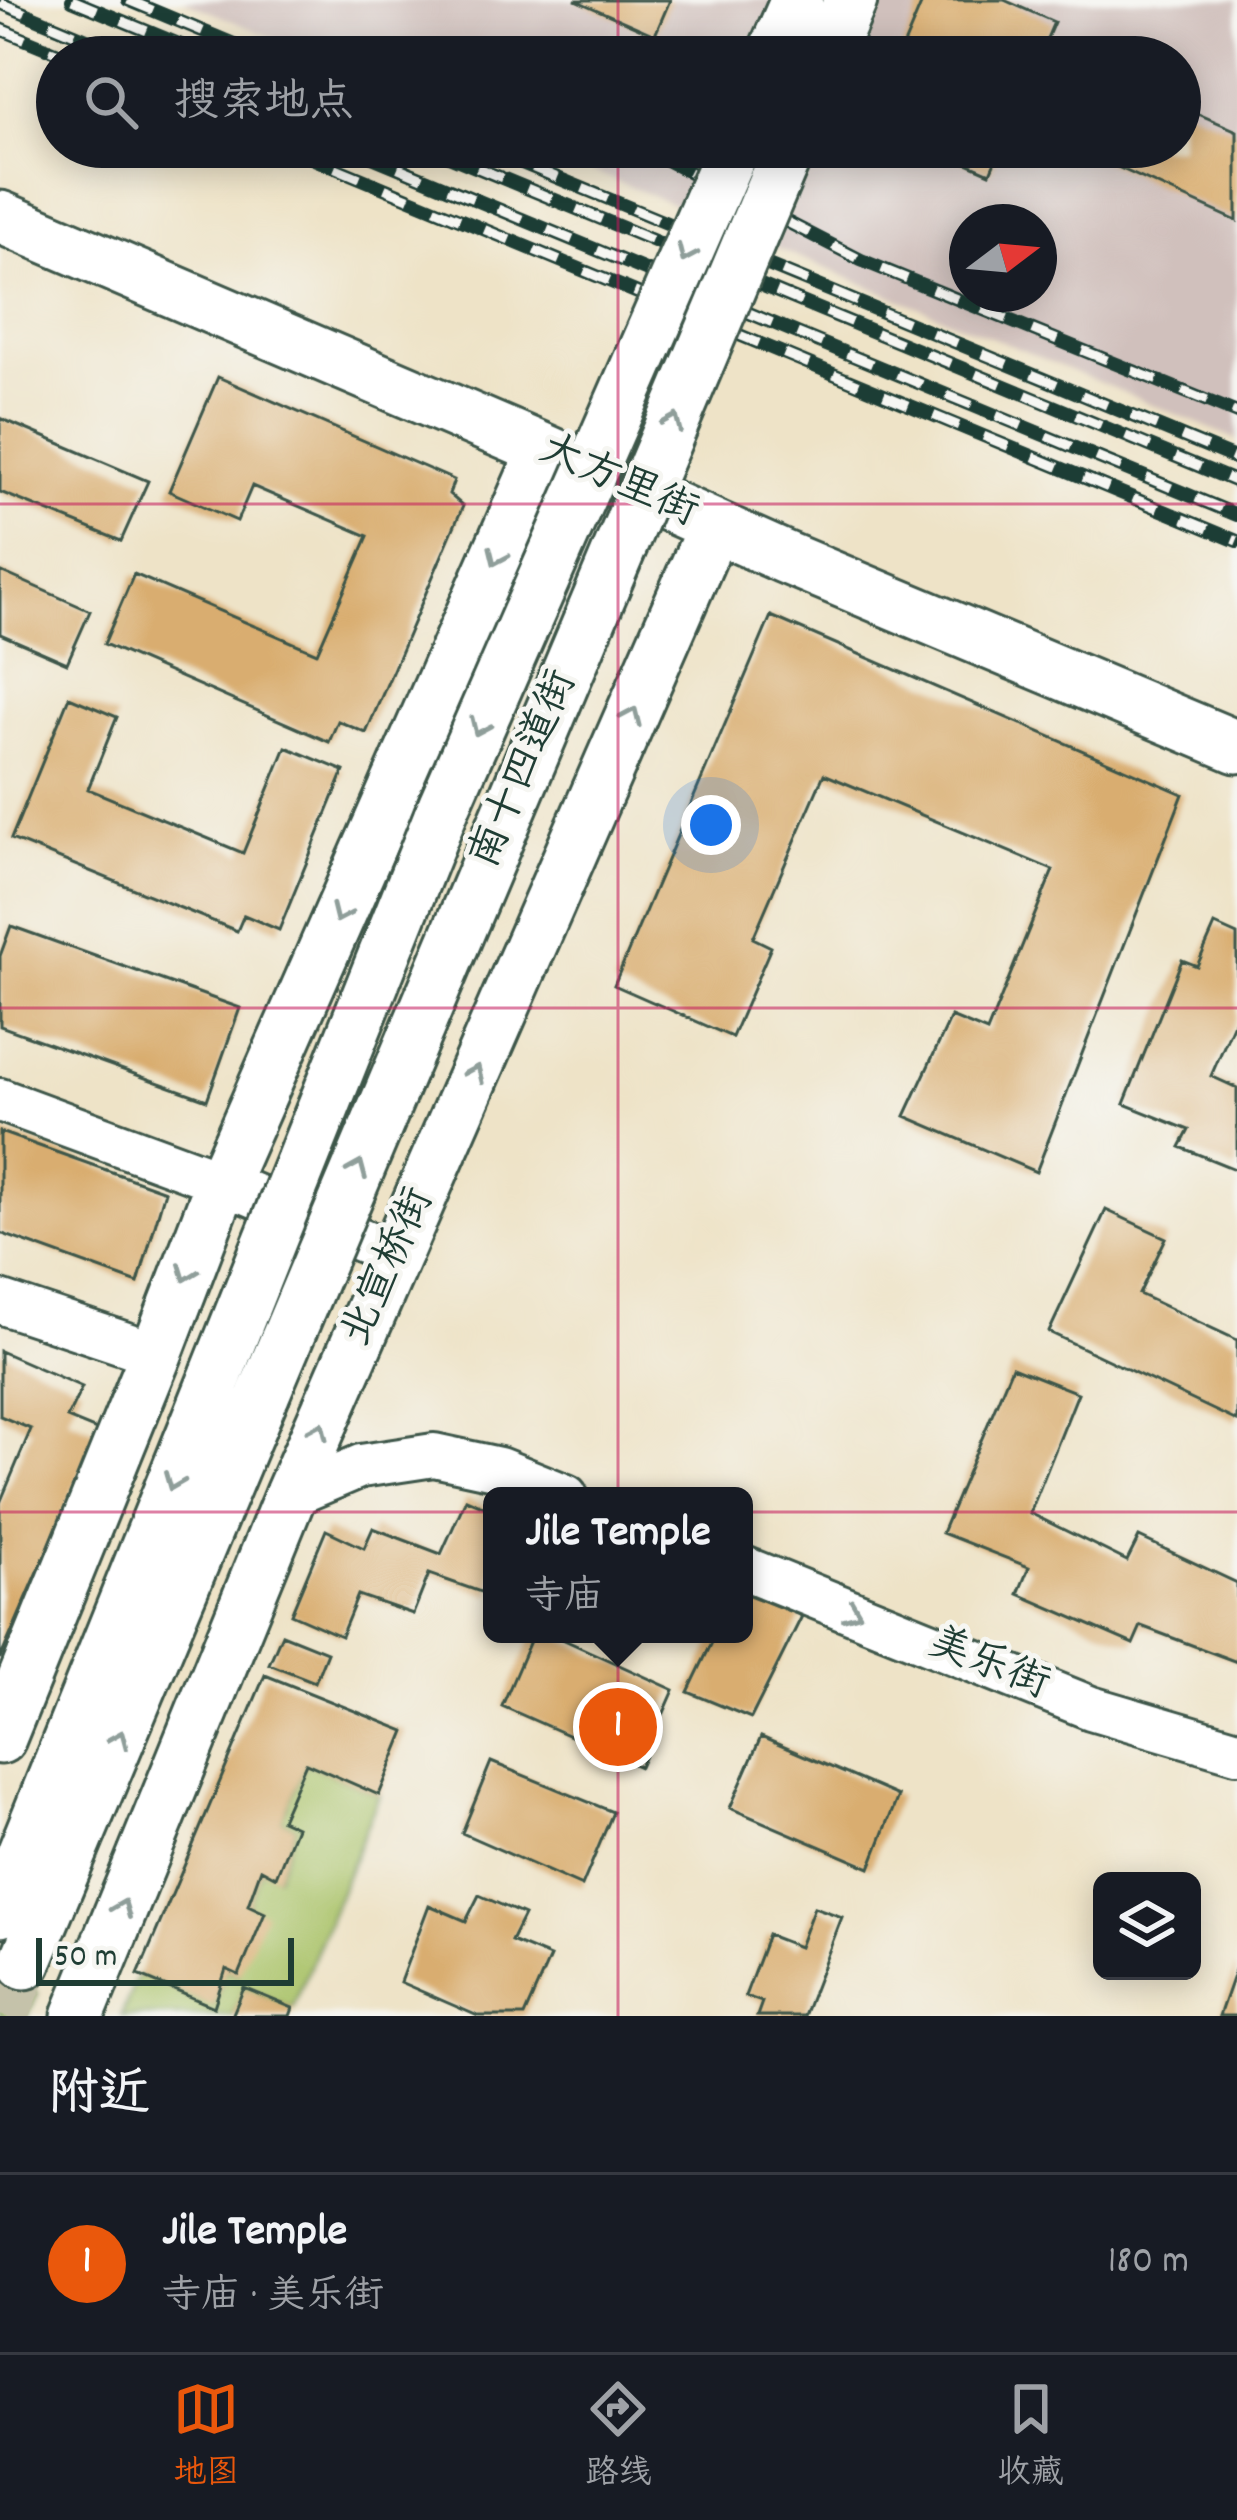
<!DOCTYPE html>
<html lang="zh">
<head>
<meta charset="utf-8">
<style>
  :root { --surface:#171b24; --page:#20242c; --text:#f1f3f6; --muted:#9ea1a6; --line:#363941; --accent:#ea580c }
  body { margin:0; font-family:Dekko,"LXGW WenKai TC",sans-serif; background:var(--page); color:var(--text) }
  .controls { position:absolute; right:36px; bottom:36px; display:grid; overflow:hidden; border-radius:18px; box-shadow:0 6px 30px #0003 }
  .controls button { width:108px; height:108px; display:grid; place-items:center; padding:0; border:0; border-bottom:3px solid var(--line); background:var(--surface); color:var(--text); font:60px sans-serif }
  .compass { position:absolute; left:949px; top:204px; width:108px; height:108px; border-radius:50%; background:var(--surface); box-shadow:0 6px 30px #0003; rotate:74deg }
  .scale { position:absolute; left:36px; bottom:30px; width:258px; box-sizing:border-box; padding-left:12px; border:6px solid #1f3d34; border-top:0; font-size:33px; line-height:42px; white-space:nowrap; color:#1f3d34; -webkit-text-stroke:9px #f6f6f2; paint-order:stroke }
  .you { position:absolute; left:711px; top:825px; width:42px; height:42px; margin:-30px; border:9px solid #fff; border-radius:50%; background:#1a73e8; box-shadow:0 0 0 18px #1a73e833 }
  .badge { display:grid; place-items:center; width:78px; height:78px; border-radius:50%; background:var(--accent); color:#fff; font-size:39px; font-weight:700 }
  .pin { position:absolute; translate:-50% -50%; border:6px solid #fff; box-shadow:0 3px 12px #0006 }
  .popup { position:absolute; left:483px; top:1487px; width:270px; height:156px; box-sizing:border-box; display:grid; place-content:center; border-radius:18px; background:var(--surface); filter:drop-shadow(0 3px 9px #0005); font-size:39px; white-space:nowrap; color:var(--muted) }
  .popup b { font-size:45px; color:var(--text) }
  .popup::after { content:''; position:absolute; left:50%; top:100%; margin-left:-24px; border:24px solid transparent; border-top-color:var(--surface) }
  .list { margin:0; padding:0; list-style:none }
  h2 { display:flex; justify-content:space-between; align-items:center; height:156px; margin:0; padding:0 48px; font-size:51px }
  h2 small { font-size:39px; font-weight:400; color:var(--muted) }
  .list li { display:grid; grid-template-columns:78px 1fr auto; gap:36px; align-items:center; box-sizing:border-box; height:180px; padding:0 48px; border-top:3px solid var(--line) }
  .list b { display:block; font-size:45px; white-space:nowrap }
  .list p { margin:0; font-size:39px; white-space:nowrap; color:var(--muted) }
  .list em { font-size:39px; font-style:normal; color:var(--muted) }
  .icon { flex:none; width:66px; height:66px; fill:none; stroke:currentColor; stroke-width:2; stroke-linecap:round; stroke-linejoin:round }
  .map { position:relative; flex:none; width:1237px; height:2016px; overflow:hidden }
  .search { position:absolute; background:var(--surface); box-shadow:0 6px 30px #0003; left:36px; right:36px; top:36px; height:132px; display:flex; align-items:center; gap:30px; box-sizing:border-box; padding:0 42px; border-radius:66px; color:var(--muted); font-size:45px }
  .sheet { height:336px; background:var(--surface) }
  nav { display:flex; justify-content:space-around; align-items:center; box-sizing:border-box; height:168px; border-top:3px solid var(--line); background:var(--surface); font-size:33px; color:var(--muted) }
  nav a { display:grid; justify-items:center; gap:6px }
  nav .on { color:var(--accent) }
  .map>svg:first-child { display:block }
  .industrial { fill:#d0c0bc; fill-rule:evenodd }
  .green { fill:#aac369; stroke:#64804e; stroke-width:3 }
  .building { fill:#d9ad6f }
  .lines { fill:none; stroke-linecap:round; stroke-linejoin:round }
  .major-tunnel { stroke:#c5c2aa; stroke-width:51; stroke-dasharray:51 26; stroke-linecap:butt }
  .minor-casing { stroke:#3e564a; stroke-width:48 }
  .major-casing { stroke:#3e564a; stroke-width:57 }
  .minor { stroke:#fff; stroke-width:42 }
  .major { stroke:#fff; stroke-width:51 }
  .rail-casing { stroke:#1f3d34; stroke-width:14 }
  .rail { stroke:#f6f6f2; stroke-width:9; stroke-dasharray:27; stroke-linecap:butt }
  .major-bridge-casing { stroke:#3e564a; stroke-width:57; stroke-linecap:butt }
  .major-bridge { stroke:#fff; stroke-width:51 }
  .oneway { stroke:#8f9e9a }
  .grid { fill:none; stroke:#c2185b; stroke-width:3; stroke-opacity:0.55 }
  .labels { text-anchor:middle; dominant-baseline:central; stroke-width:10; stroke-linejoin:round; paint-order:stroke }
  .street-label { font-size:42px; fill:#1f3d34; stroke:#f6f6f2 }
</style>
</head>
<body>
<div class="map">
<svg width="1237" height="2016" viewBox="0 0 1237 2016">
  <rect width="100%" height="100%" fill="#f6f6f2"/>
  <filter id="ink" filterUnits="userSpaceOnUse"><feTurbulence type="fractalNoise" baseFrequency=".00833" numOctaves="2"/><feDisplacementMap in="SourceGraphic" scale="24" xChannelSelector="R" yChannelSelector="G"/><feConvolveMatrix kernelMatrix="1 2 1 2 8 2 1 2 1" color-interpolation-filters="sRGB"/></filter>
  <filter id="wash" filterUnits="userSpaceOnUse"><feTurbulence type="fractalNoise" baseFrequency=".004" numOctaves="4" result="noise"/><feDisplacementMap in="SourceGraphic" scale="48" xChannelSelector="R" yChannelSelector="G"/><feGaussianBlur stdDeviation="2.7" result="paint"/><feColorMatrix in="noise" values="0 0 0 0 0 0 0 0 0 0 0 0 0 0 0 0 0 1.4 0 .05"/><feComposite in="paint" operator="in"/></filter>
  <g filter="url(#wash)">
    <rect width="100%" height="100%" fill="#eee3c7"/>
    <path class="industrial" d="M182 0H1237V440L535 147H1180V57H319ZM967 222H1039V294H967Z"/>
    <path class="green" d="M306 1763 379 1795 293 2008 244 1988 232 2016H121L138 1975 214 2006 226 1969 238 1975 248 1905 261 1869 277 1876 296 1827 281 1820Z
      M0 1977 38 1993 28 2016H0Z"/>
    <g id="blocks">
      <path class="building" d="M575 0H670L655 35Z
        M923 0H1004L1054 22 1039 57H899Z
        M1180 106 1237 131V221L1073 147H1180Z
        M930 147H1001L990 173Z
        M218 377 454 480 449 494 463 506 366 733 338 721 329 742 104 644 134 574 317 653 368 536 252 486 237 521 169 491Z
        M0 418 148 481 121 541 0 492Z
        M0 571 90 611 67 663 0 634Z
        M771 616 1183 794 1036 1172 905 1116 951 1017 987 1032 1053 870 824 774 753 938 771 947 732 1037 614 985Z
        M69 697 117 717 88 789 243 853 286 747 344 771 279 930 244 915 237 931 11 839Z
        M1215 925 1237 935V1016L1211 1076 1237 1088V1170L1180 1147 1189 1130 1124 1104 1182 960 1197 966Z
        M11 926 240 1008 207 1100 0 1026V956Z
        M0 1132 165 1191 138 1283 0 1233Z
        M1106 1210 1166 1238 1139 1294 1237 1340V1421L1049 1332Z
        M0 1351 82 1387 67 1418 99 1431 0 1659V1503L31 1429 0 1416Z
        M1012 1367 1078 1393 1030 1513 1127 1561 1139 1537 1237 1583V1662L1141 1626 1133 1644 1018 1594 1029 1567 942 1533Z
        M466 1499 492 1510V1596L429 1574 413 1614 358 1595 341 1636 291 1614 326 1530 364 1548 373 1528 441 1554Z
        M744 1593 802 1616 751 1718 688 1692 716 1634H744Z
        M282 1634 327 1652 315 1682 269 1664Z
        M533 1634H551L674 1690 640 1767 502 1706Z
        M265 1675 405 1731 379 1795 306 1763 281 1820 296 1827 276 1877 261 1869 248 1905 265 1913 239 1975 226 1969 214 2007 138 1975Z
        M761 1737 898 1796 870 1868 730 1808Z
        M491 1762 613 1812 582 1886 462 1833Z
        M479 1895 524 1915 511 1941 550 1957 524 2016H478L400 1982 429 1905 466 1921Z
        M814 1907 842 1917 804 2016H757L762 2002 745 1996 768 1935 799 1947Z
        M1236 1967 1237 2016H1219Z
        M244 1988 293 2008 290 2016H232Z"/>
    </g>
  </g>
  <g filter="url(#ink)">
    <use href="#blocks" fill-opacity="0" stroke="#3e564a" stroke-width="3"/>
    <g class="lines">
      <path class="major-tunnel" d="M3 2016 25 1963"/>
      <defs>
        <path id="minor" d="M0 1100 222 1182 396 1255
          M0 1302 156 1354
          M290 1496 361 1466 434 1455 499 1469 566 1496
          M744 1568 1091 1708 1237 1751"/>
        <path id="major" d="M772 57 797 0
          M827 57 851 0
          M0 217 544 450 784 557 1237 747
          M0 1738 156 1354 222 1182 544 450
          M0 1911 217 1373
          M25 1963 264 1393
          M78 2016 290 1496 714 526"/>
      </defs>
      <use href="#minor" class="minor-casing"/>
      <use href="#major" class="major-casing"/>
      <use href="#minor" class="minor"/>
      <use href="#major" class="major"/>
      <defs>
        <path id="rail" d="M72 0 210 57
          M128 0 265 57
          M0 3 130 57
          M0 29 68 57
          M285 147 1237 541
          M348 147 1237 515
          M427 147 1237 482
          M483 147 1237 459
          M641 147 861 260 1237 413"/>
      </defs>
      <use href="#rail" class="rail-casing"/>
      <use href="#rail" class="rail"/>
      <defs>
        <path id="major-bridge" d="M217 1373 444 806 733 147
          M264 1393 789 147"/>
      </defs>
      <use href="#major-bridge" class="major-bridge-casing"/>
      <use href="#major-bridge" class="major-bridge"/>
    </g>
    <defs><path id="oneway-chevron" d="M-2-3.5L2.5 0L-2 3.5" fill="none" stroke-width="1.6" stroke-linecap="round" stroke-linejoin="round" transform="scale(3)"/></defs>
    <g class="oneway">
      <use href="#oneway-chevron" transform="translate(686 254) rotate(114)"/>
      <use href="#oneway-chevron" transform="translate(673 422) rotate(-67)"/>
      <use href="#oneway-chevron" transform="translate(497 557) rotate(114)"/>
      <use href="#oneway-chevron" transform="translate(632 716) rotate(-66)"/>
      <use href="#oneway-chevron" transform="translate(479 727) rotate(114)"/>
      <use href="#oneway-chevron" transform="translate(340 914) rotate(114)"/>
      <use href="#oneway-chevron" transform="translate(475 1073) rotate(-66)"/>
      <use href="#oneway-chevron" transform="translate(358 1169) rotate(-67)"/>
      <use href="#oneway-chevron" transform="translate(187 1273) rotate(111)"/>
      <use href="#oneway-chevron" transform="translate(319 1430) rotate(-66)"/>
      <use href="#oneway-chevron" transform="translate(173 1482) rotate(112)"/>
      <use href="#oneway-chevron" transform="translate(853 1612) rotate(22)"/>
      <use href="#oneway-chevron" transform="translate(119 1739) rotate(-67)"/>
      <use href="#oneway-chevron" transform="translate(122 1908) rotate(-68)"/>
    </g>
  </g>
  <path class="grid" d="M618 0V57M618 147V2016M0 504H1237M0 1008H1237M0 1512H1237"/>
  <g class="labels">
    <g class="street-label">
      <text transform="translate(618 483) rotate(24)">大方里街</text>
      <text transform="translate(526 770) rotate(-67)">南十四道街</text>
      <text transform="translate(390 1268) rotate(-66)">北宣桥街</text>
      <text transform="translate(988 1666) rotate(22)">美乐街</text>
    </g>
  </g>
</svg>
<div class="controls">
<button><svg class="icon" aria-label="layers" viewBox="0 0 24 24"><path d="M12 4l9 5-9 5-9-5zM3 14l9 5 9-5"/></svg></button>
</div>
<svg class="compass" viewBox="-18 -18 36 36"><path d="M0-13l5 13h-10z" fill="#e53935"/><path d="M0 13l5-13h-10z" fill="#9ea1a6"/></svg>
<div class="scale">50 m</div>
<div class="you"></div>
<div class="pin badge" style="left:618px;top:1727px">1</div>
<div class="popup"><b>Jile Temple</b>寺庙</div>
<div class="search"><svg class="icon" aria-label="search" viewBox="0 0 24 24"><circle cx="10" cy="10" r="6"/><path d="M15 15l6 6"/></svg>搜索地点</div>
</div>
<section class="sheet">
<h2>附近<small></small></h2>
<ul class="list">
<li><span class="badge">1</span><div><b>Jile Temple</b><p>寺庙 · 美乐街</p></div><em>180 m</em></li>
</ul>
</section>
<nav>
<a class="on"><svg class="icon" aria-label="map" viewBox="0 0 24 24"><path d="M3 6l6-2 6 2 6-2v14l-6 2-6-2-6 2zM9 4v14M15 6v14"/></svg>地图</a>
<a><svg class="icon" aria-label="directions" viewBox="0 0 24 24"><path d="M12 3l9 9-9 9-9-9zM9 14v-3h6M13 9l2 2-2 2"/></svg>路线</a>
<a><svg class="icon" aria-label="saved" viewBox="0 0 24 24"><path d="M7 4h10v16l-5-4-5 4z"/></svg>收藏</a>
</nav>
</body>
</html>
